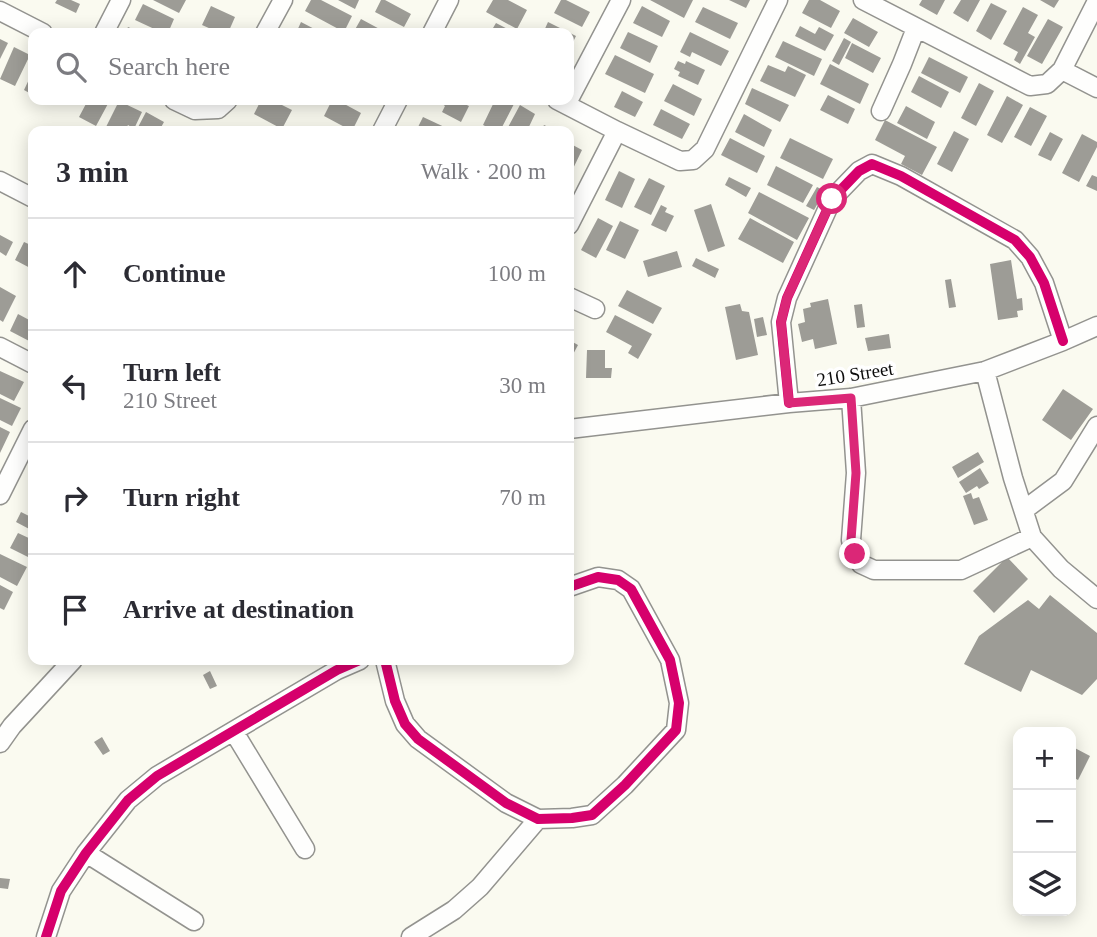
<!DOCTYPE html>
<html lang="en">
<head>
<meta charset="utf-8">
<style>
  :root { --surface:#fff; --page:#f7f7f7; --text:#2b2b33; --muted:#7c7c81; --line:#e1e1e2 }
  body { margin:0; font-family:Georgia,serif; background:var(--page); color:var(--text) }
  .controls { position:absolute; right:21px; bottom:21px; display:grid; overflow:hidden; border-radius:14px; box-shadow:0 4px 18px #0003 }
  .controls button { width:63px; height:63px; display:grid; place-items:center; padding:0; border:0; border-bottom:2px solid var(--line); background:var(--surface); color:var(--text); font:35px sans-serif }
  .stop { position:absolute; width:21px; height:21px; margin:-16px; border:5px solid #db2777; border-radius:50%; background:#fff }
  .stop.end { background:#db2777; border-color:#fff; box-shadow:0 2px 7px #0008 }
  .list { margin:0; padding:0; list-style:none }
  h2 { display:flex; justify-content:space-between; align-items:center; height:91px; margin:0; padding:0 28px; font-size:30px }
  h2 small { font-size:23px; font-weight:400; color:var(--muted) }
  .list li { display:grid; grid-template-columns:46px 1fr auto; gap:21px; align-items:center; box-sizing:border-box; height:112px; padding:0 28px; border-top:2px solid var(--line) }
  .list b { display:block; font-size:26px; white-space:nowrap }
  .list p { margin:0; font-size:23px; white-space:nowrap; color:var(--muted) }
  .list em { font-size:23px; font-style:normal; color:var(--muted) }
  .icon { flex:none; width:38px; height:38px; fill:none; stroke:currentColor; stroke-width:2; stroke-linecap:round; stroke-linejoin:round }
  .map { position:relative; flex:none; width:1097px; height:937px; overflow:hidden }
  .search { position:absolute; background:var(--surface); box-shadow:0 4px 18px #0003; left:28px; top:28px; width:546px; height:77px; display:flex; align-items:center; gap:18px; box-sizing:border-box; padding:0 24px; border-radius:14px; color:var(--muted); font-size:26px }
  .panel { position:absolute; background:var(--surface); box-shadow:0 4px 18px #0003; left:28px; top:126px; width:546px; height:539px; border-radius:14px }
  .map>svg:first-child { display:block }
  .building { fill:#9d9c96 }
  .lines { fill:none; stroke-linecap:round; stroke-linejoin:round }
  .minor-casing { stroke:#93938f; stroke-width:21 }
  .minor { stroke:#fefefd; stroke-width:18 }
  .cycleway-casing { stroke:#fff; stroke-width:15 }
  .cycleway { stroke:#d6006c; stroke-width:10 }
  .route { stroke:#db2777; stroke-width:9 }
  .labels { text-anchor:middle; dominant-baseline:central; stroke-width:7; stroke-linejoin:round; paint-order:stroke }
  .street-label { font-size:19px; fill:#0c0c0c; stroke:#fff }
</style>
</head>
<body>
<div class="map">
<svg width="1097" height="937" viewBox="0 0 1097 937">
  <rect width="100%" height="100%" fill="#fafaf0"/>
  <path class="building" d="M57 0H71L80 4 76 13 55 3Z
    M153 0H186L179 13Z
    M311 0H321L352 16 344 32 305 11Z
    M338 0H359L355 9Z
    M381 0H385L411 14 404 27 375 12Z
    M493 0H508L527 10 517 29 486 12Z
    M561 0H566L590 12 582 27 554 13Z
    M650 0H693L684 18Z
    M729 0H750L746 8Z
    M809 0H820L840 11 831 28 802 13Z
    M922 0H945L937 15 919 5Z
    M961 0H980L968 22 953 13Z
    M1040 0H1059L1054 8Z
    M991 3 1007 11 991 40 976 31Z
    M143 4 174 19 168 33H163L135 20Z
    M211 6 235 17 228 33H220L202 25Z
    M642 6 670 21 662 37 633 23Z
    M703 7 738 23 730 39 695 22Z
    M1023 7 1038 15 1028 33 1035 37 1020 64 1014 60 1018 52 1003 44Z
    M853 18 878 32 869 47 844 33Z
    M361 19 387 33H353Z
    M1048 19 1063 27 1042 64 1027 56Z
    M301 22 322 33H296Z
    M548 22 576 36 569 50V33H543Z
    M496 23 515 33H490Z
    M800 26 815 34 819 27 834 35 825 51 795 36Z
    M128 27 142 33H125Z
    M628 32 658 46 650 63 620 48Z
    M690 32 729 51 721 66 692 52 690 57 680 52Z
    M844 38 851 42 839 65 832 61Z
    M0 39 8 43 0 59Z
    M783 41 822 59 814 76 775 57Z
    M852 43 881 58 873 73 845 58Z
    M14 47 30 55 15 86 0 79Z
    M615 55 654 74 645 93 605 74Z
    M929 57 968 77 960 93 921 73Z
    M678 61 685 64 686 61 705 70 698 85 678 76 680 72 674 69Z
    M830 64 869 84 860 104 820 84Z
    M768 65 785 72 788 66 806 75 795 97 760 81Z
    M33 71V95L24 90Z
    M919 76 949 92 941 108 911 92Z
    M979 83 994 91 976 126 961 118Z
    M673 84 702 99 694 116 664 101Z
    M752 88 789 105 780 122 745 104Z
    M622 91 643 102 635 117 614 107Z
    M828 95 855 109 848 124 820 110Z
    M1007 96 1023 105 1002 143 987 135Z
    M88 100H110L96 126 79 117Z
    M261 100H272L292 110 282 129 254 114Z
    M332 100H337L361 113 352 131 324 116Z
    M442 100H456L469 106 461 122 442 112 445 106 441 103Z
    M495 100H506L514 104 500 131H495L483 125Z
    M119 101 142 112 134 129 128 125 125 131H104Z
    M520 105 535 114 527 131H506Z
    M906 106 935 122 927 139 897 123Z
    M1030 107 1047 116 1031 146 1014 137Z
    M661 109 690 124 682 139 653 125Z
    M146 112 164 122 159 131H136Z
    M744 114 772 130 764 147 735 132Z
    M423 117 453 131H416Z
    M885 120 937 147 922 175 901 164 905 156 875 140Z
    M544 125 557 131H541Z
    M954 131 969 139 952 172 937 164Z
    M1050 132 1063 139 1051 161 1038 155Z
    M1082 134 1097 142V147L1079 182 1062 173Z
    M730 138 765 156 757 173 721 155Z
    M790 138 833 159 823 179 780 158Z
    M569 143 582 150 569 177Z
    M776 166 813 185 803 203 767 185Z
    M619 171 635 179 622 208 605 200Z
    M1092 175 1097 177V191L1086 186Z
    M729 177 751 188 746 197 725 185Z
    M649 178 665 186 651 215 634 207Z
    M817 187 825 191 814 210 806 206Z
    M759 192 809 218 797 240 748 213Z
    M711 204 725 246 708 252 694 210Z
    M661 205 667 208 665 212 674 216 666 232 651 225Z
    M598 218 613 226 596 258 581 250Z
    M750 218 794 242 783 263 738 239Z
    M620 221 639 230 625 259 606 250Z
    M0 235 13 242 6 256 0 252Z
    M24 242 33 246 32 269 15 260Z
    M677 251 682 267 648 277 643 261Z
    M696 258 719 269 715 278 692 266Z
    M1011 260 1017 299 1022 298 1023 310 1017 311 1018 317 998 320 990 264Z
    M951 279 956 307 949 308 945 280Z
    M0 287 16 296 3 322 0 320Z
    M627 290 662 308 653 324 618 306Z
    M828 299 837 344 815 349 813 339 802 342 798 324 805 322 803 309 811 307 810 303Z
    M740 304 742 311 749 312 758 355 736 360 725 307Z
    M862 304 865 327 857 328 854 305Z
    M18 314 33 322V343L10 331Z
    M615 315 652 334 638 359 628 353 632 346 606 332Z
    M763 317 767 335 757 337 754 319Z
    M889 334 891 348 868 351 865 338Z
    M569 340 578 345 569 362Z
    M587 350H605V368H612L611 378H586Z
    M0 371 24 382 14 401 0 394Z
    M1063 389 1093 409 1071 440 1042 420Z
    M0 398 21 408 12 426 0 420Z
    M0 427 10 432 0 453Z
    M978 452 984 462 958 478 952 467Z
    M980 468 989 483 979 489 977 486 966 493 959 482Z
    M971 493 973 499 979 497 988 520 974 525 963 496Z
    M33 507V531L16 522 21 512 29 516Z
    M18 533 33 540 32 559 10 548Z
    M0 554 27 567 17 586 0 577Z
    M1007 557 1028 579 994 613 973 591Z
    M0 585 13 592 4 610 0 608Z
    M1050 595 1097 633V679L1082 695 1031 670 1021 692 964 664 979 636 1028 600 1039 609Z
    M210 671 217 686 210 689 203 675Z
    M102 737 110 751 103 755 94 742Z
    M1071 746 1090 756 1078 780 1071 776Z
    M0 878 10 879 8 889 0 888Z"/>
  <g class="lines">
    <defs>
      <path id="minor" d="M863 0 1030 86 1047 84 1062 70 1097 1
        M0 11 43 33
        M104 33 121 0
        M265 33 283 0
        M432 33 449 0
        M1062 70 1097 88
        M569 99 621 0
        M174 100 195 110 218 109 228 100
        M557 100 617 131 680 161 693 160 705 149 778 0
        M881 111 902 64 916 28
        M382 131 398 100
        M0 181 33 198
        M569 225 617 131
        M569 297 595 309
        M0 347 33 364
        M985 371 1013 478 1032 537 1061 569 1097 599
        M851 398 856 473 851 540 855 554 861 564 874 570H961L1032 537
        M789 403 781 322 787 298 832 199 859 171 872 164 901 176 1015 240 1030 257 1044 283 1063 341
        M569 429 789 403 851 398 985 371 1063 341 1097 326
        M0 495 33 429
        M1024 510 1063 481 1097 426
        M385 660 395 701 405 724 418 739 506 803 538 819 572 818 592 815 625 785 676 730 679 703 670 660 631 589 618 580 598 577 569 587
        M234 732 305 849
        M0 743 12 726 73 660
        M86 853 194 921
        M46 937 61 891 86 853 128 800 157 776 337 670 360 660
        M411 937 454 910 480 887 538 819"/>
    </defs>
    <use href="#minor" class="minor-casing"/>
    <use href="#minor" class="minor"/>
    <defs>
      <path id="cycleway" d="M789 403 781 322 787 298 832 199 859 171 872 164 901 176 1015 240 1030 257 1044 283 1063 341
        M385 660 395 701 405 724 418 739 506 803 538 819 572 818 592 815 625 785 676 730 679 703 670 660 631 589 618 580 598 577 569 587
        M46 937 61 891 86 853 128 800 157 776 337 670 360 660"/>
    </defs>
    <use href="#cycleway" class="cycleway-casing"/>
    <use href="#cycleway" class="cycleway"/>
  </g>
  <g class="lines">
    <path class="route" d="M832 199 787 298 781 322 789 403 851 398 856 473 851 540 855 554"/>
  </g>
  <g class="labels">
    <g class="street-label">
      <text transform="translate(855 374) rotate(-9)">210 Street</text>
    </g>
  </g>
</svg>
<div class="controls">
<button>+</button>
<button>−</button>
<button><svg class="icon" aria-label="layers" viewBox="0 0 24 24"><path d="M12 4l9 5-9 5-9-5zM3 14l9 5 9-5"/></svg></button>
</div>
<div class="stop" style="left:832px;top:199px"></div>
<div class="stop end" style="left:855px;top:554px"></div>
<div class="search"><svg class="icon" aria-label="search" viewBox="0 0 24 24"><circle cx="10" cy="10" r="6"/><path d="M15 15l6 6"/></svg>Search here</div>
<section class="panel">
<h2>3 min<small>Walk · 200 m</small></h2>
<ul class="list">
<li><svg class="icon" aria-label="ahead" viewBox="0 0 24 24"><path d="M12 20V5M6 11l6-6 6 6"/></svg><div><b>Continue</b></div><em>100 m</em></li>
<li><svg class="icon" aria-label="left" viewBox="0 0 24 24"><path d="M17 20v-9H6M10 6l-5 5 5 5"/></svg><div><b>Turn left</b><p>210 Street</p></div><em>30 m</em></li>
<li><svg class="icon" aria-label="right" viewBox="0 0 24 24"><path d="M7 20v-9h11M14 6l5 5-5 5"/></svg><div><b>Turn right</b></div><em>70 m</em></li>
<li><svg class="icon" aria-label="arrive" viewBox="0 0 24 24"><path d="M6 21V4h12l-3 4 3 4H6"/></svg><div><b>Arrive at destination</b></div></li>
</ul>
</section>
</div>
</body>
</html>
